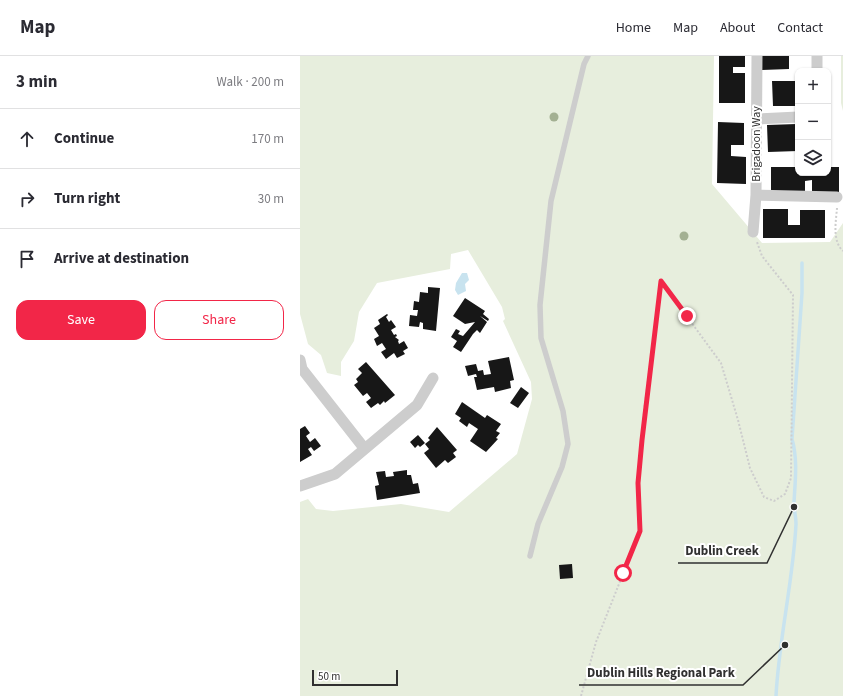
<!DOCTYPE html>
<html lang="en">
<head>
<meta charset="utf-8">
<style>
  :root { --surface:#fff; --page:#f7f7f7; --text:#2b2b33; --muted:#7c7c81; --line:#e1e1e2; --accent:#f22648 }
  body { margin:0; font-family:"Source Sans 3",sans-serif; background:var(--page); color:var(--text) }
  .controls { position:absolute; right:12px; top:12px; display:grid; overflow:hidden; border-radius:8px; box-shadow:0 1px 3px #0004 }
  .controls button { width:36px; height:36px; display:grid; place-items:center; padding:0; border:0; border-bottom:1px solid var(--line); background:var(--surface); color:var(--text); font:20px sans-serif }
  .scale { position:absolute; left:12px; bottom:10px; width:86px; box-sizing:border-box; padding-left:4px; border:2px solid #303030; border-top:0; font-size:11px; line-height:14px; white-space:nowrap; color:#303030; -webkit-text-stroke:3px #fff; paint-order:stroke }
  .stop { position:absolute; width:12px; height:12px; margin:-9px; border:3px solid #f22648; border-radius:50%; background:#fff }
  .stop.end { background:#f22648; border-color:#fff; box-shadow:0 1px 4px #0008 }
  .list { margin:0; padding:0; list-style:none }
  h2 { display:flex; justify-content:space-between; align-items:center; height:52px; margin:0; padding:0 16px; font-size:17px }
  h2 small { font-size:13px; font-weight:400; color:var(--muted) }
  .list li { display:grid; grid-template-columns:26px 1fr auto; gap:12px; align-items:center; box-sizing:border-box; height:60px; padding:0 16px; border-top:1px solid var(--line) }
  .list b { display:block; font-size:15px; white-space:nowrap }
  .list em { font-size:13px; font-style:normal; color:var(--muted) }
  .actions { display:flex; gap:8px; padding:12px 16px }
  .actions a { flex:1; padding:9px 0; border:1px solid var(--accent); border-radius:12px; text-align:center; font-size:14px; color:var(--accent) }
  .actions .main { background:var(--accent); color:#fff }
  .icon { flex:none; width:22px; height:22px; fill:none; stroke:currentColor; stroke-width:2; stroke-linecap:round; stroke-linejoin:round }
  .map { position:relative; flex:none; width:543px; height:640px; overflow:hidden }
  header { display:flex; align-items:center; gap:24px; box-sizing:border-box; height:56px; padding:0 20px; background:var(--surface); border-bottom:1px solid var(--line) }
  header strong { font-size:19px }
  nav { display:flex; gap:22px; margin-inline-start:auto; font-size:14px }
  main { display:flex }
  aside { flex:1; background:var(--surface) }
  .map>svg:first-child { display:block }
  .green { fill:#e7eedd }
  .water { fill:#c8e3ef }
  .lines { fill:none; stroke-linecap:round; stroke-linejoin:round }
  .stream { stroke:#c8e3ef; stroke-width:3.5 }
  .building { fill:#171717 }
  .path { stroke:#cdcdcd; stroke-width:2; stroke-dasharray:2 2; stroke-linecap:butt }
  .service { stroke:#cdcdcd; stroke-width:5.5 }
  .minor { stroke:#cdcdcd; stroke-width:11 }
  .tree { fill:#a3b092 }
  .route { stroke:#f22648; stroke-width:5 }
  .labels { text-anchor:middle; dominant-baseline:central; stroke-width:4; stroke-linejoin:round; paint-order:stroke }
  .street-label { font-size:12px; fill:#303030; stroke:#fff }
  .leader { fill:none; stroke:#303030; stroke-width:1.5 }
  .callout-dot { fill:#303030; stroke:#fff; stroke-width:1.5 }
  .callout-label { font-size:13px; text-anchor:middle; font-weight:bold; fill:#303030; stroke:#fff; stroke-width:4; stroke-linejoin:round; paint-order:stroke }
</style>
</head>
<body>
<header>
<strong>Map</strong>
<nav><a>Home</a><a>Map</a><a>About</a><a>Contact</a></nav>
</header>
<main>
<aside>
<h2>3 min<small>Walk · 200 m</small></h2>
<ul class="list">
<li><svg class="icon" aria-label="ahead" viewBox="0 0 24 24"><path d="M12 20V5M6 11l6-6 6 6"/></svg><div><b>Continue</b></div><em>170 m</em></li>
<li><svg class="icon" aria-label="right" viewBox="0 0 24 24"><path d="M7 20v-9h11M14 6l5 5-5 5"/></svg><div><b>Turn right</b></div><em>30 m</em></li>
<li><svg class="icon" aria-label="arrive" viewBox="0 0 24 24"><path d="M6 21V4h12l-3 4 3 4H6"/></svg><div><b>Arrive at destination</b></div></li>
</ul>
<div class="actions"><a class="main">Save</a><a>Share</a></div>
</aside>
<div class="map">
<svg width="543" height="640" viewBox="0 0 543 640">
  <rect width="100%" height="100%" fill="#fff"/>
  <path class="green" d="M0 0H414L412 128 462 187 530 186 543 167V640H0V446L8 443 16 453 33 455 101 448 149 456 217 398 232 343 231 326 203 265 205 263 202 251 168 194 151 198 150 213 77 227 59 256 54 285 41 306V320L27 317 21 299 8 288 0 258Z
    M541 0H543V55L541 47Z"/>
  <path class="water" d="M162 217H167L169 224 165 228 166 235 158 239 155 234 156 227Z"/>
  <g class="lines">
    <path class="stream" d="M476 640C479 582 493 526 496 468 496 461 494 454 494 447 495 426 498 404 492 383L502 237V207"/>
  </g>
  <path class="building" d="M419 0H445V11H433V17H445V47H419Z
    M462 0H489V13L462 14Z
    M472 25H498V50H473Z
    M418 66 444 67V89H431V100L446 101V128L417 127Z
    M497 68 498 95 468 96 467 69Z
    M528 69H530L531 94H528Z
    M471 111H498V117H528V111H539V137H512V124L505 125V136H471Z
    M463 153H488V169H500V154H525V182H463Z
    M128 231 140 232 136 275 123 273V267L120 266 119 271 109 270 110 259 117 260 118 254H113L114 245 119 246 120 236 128 237Z
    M165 242 185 255 183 258 189 263 188 265 180 260 187 266 180 277 177 274 173 278 161 296 153 291 157 285 151 281 156 273 160 275 158 278 163 280 175 266 165 268 153 260Z
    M87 258 88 259 86 261 89 266 91 264 96 271 91 274 94 279 96 278 97 280 95 281 99 284 98 285 99 288 104 285 108 292 103 295 105 298 97 302 94 297 86 303 81 296 86 293 82 287 77 290 74 283 79 280 74 272 80 268 78 264Z
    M209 301 214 324 210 325 211 332 195 336 194 331 177 334 174 321H177L176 318 168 320 165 310 176 308 178 315 183 314 184 319 191 318 188 305Z
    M66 306 95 339 85 347 84 345 80 349 78 347 71 352 66 346 71 342 67 337 63 340 54 329 58 326 56 323 62 317 58 313Z
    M221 331 229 337 218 352 210 347Z
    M162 346 185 362 187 359 201 368 196 375 200 377 196 382 198 383 186 396 170 385 178 373 169 367 167 371 159 365 161 362 155 358Z
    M5 370 10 377 6 380 10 386 15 382 21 390 14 395 11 391 8 393 12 399 0 406V373Z
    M137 371 157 394 153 397 156 401 148 407 145 404 136 412 124 397 129 393 125 388 130 384 128 382Z
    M118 379 125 387 120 391 118 389 115 392 110 386Z
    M107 414V419H111L113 428 118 427 120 437 77 444 75 430 79 429 76 416 85 415 86 421 94 420 93 416Z
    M272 508 273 522 260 523 259 509Z"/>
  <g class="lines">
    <path class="path" d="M537 152C536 165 532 185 543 195
      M281 640 296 586 340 475 338 427 344 355 361 225 421 307 438 364 450 412 464 441 474 445 485 438 491 422 493 239 462 200 457 186"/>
    <path class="service" d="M230 500 238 468 262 411 268 388 263 355 241 282 240 249 251 145 284 8 288 0"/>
    <path class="minor" d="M517 15V0
      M456 63 498 61
      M456 139 537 141
      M453 176 456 139 457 0
      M0 304 2 313 64 392
      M0 430 35 418 117 349 133 322"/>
  </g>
  <g class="tree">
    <circle cx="254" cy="61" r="4.5"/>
    <circle cx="384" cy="180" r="4.5"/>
  </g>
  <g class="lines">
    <path class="route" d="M323 517 340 475 338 427 342 384 361 225 387 260"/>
  </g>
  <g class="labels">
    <g class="street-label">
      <text transform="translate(456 88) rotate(-90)">Brigadoon Way</text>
    </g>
  </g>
  <path class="leader" d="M494 451L467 507H378M485 589L443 629H279"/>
  <g class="callout-dot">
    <circle cx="494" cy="451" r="4"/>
    <circle cx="485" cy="589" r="4"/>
  </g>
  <g class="callout-label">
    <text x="422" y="499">Dublin Creek</text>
    <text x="361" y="621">Dublin Hills Regional Park</text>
  </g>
</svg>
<div class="controls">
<button>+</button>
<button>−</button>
<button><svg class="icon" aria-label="layers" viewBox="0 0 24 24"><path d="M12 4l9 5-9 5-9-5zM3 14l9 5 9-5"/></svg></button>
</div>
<div class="scale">50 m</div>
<div class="stop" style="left:323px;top:517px"></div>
<div class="stop end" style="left:387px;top:260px"></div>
</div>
</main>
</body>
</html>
